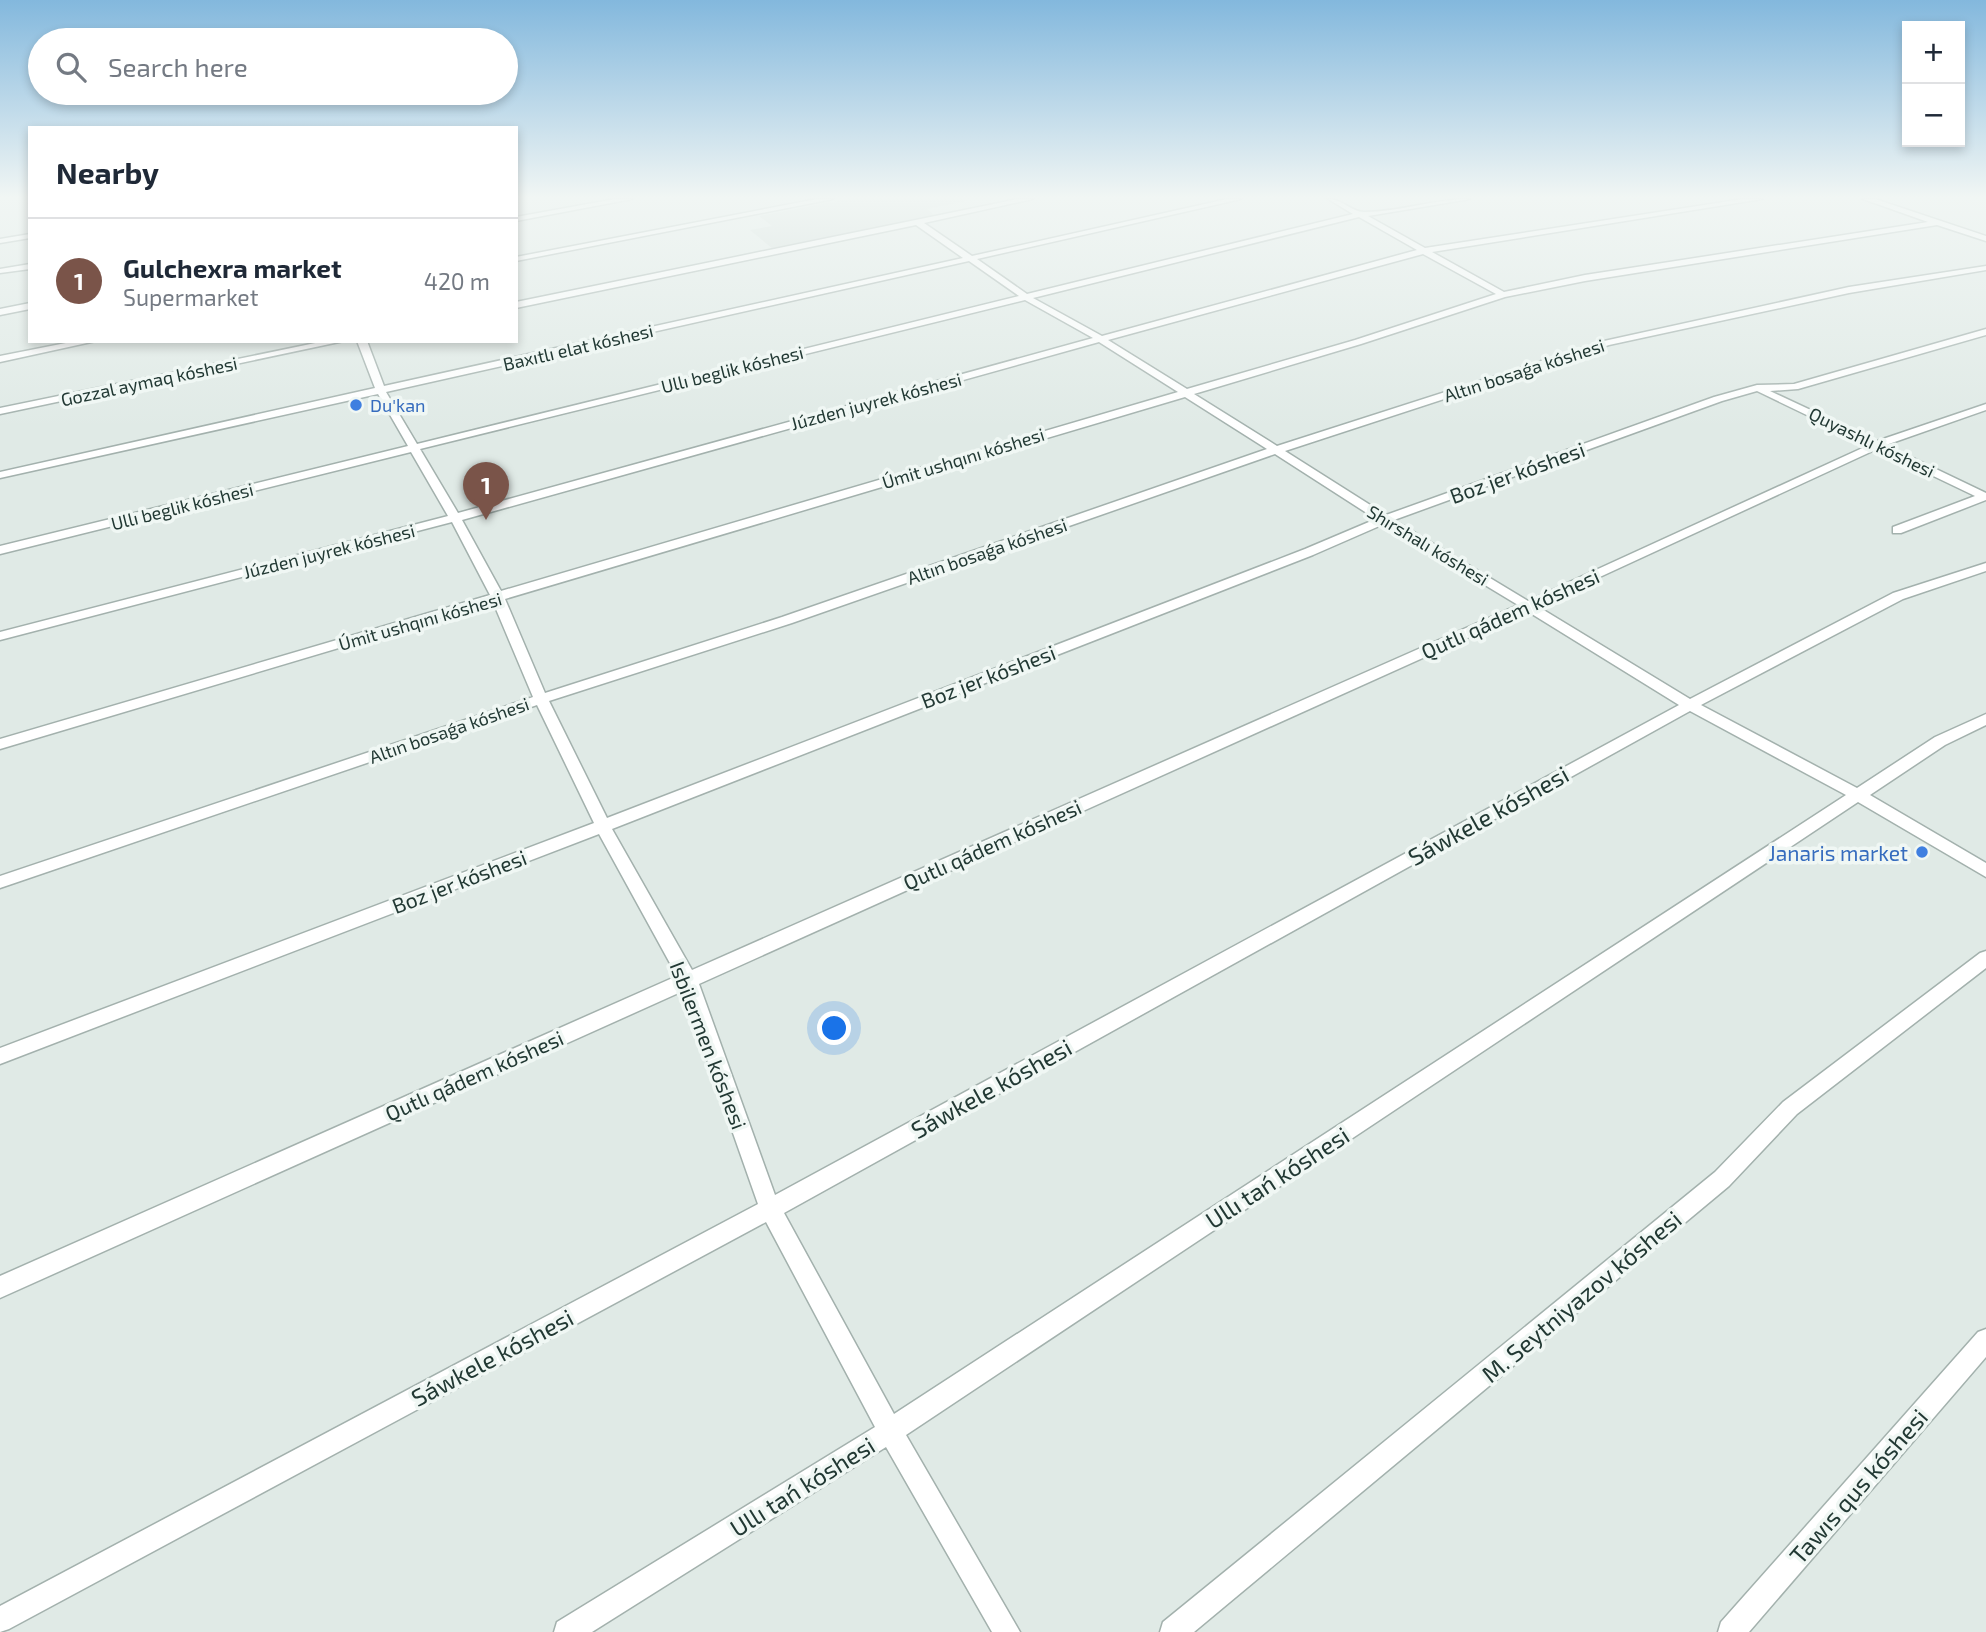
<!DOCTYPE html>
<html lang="en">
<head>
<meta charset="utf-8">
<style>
  :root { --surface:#fff; --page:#f2f2f3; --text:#1f2937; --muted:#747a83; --line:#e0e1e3; --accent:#7a5449 }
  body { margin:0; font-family:"Exo 2",sans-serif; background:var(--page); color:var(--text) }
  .controls { position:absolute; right:21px; top:21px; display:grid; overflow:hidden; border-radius:0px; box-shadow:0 4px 10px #0003 }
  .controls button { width:63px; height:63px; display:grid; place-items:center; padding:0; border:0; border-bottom:2px solid var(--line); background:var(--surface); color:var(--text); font:35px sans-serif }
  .you { position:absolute; left:835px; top:1029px; width:24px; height:24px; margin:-18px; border:5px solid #fff; border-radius:50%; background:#1a73e8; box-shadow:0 0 0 10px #1a73e833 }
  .badge { display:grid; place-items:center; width:46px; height:46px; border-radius:50%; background:var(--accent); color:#fff; font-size:23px; font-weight:700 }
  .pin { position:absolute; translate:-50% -58px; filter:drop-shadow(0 2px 4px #0008) }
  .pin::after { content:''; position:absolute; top:37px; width:24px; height:21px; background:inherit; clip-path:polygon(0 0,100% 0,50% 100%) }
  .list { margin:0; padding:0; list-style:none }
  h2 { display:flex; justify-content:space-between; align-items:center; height:91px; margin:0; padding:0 28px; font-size:30px }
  h2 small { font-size:23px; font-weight:400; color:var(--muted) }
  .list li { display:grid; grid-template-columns:46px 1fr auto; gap:21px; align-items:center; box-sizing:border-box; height:126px; padding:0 28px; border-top:2px solid var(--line) }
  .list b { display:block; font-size:26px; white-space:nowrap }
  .list p { margin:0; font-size:23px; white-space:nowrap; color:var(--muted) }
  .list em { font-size:23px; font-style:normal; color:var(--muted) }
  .icon { flex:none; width:38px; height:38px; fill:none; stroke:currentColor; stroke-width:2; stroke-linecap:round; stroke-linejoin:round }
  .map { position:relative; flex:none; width:1986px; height:1632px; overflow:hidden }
  .search { position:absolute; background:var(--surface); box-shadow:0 4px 10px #0003; left:28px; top:28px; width:490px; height:77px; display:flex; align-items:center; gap:18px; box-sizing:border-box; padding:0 24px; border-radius:38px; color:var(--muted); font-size:26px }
  .panel { position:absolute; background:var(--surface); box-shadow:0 4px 10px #0003; left:28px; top:126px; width:490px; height:217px; border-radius:0px }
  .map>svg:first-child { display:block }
  .built { fill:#cedad5 }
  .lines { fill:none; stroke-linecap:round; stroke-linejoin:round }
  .minor-casing { stroke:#a3b1ad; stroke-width:3 }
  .minor { fill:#fff; fill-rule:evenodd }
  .shop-dot { fill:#3f7fe0; stroke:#f0f7f4; stroke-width:2.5 }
  .labels { text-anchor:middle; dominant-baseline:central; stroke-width:7; stroke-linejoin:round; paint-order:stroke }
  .far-street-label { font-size:18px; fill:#223934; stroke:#f0f7f4 }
  .far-shop-label { font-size:18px; fill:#366cbe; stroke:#f0f7f4; text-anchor:start }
  .street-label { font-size:21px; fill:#223934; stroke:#f0f7f4 }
  .shop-label { font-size:21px; fill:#366cbe; stroke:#f0f7f4; text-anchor:end }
  .near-street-label { font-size:24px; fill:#223934; stroke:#f0f7f4 }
</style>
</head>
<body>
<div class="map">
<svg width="1986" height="1632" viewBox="0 0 1986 1632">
  <rect width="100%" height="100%" fill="#e0eae6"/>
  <path class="built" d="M848 199H963L966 201 927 209 935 216 773 249 750 230 772 226 759 216Z"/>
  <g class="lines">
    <defs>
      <path id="minor" d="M615 199H632L516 221V217Z
        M817 199H833L516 261V257Z
        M1018 199H1033L924 223 972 256 1227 199H1241L977 259 1027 294 1353 214 1328 199C1342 199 1352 212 1364 212 1399 212 1434 199 1470 199L1368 216 1425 248 1743 199H1762L1432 252 1504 292 1585 275 1928 222 1863 199H1875L1986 236V241L1937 225 1585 281 1505 297 1361 344 1194 394 1277 446 1604 341 1849 287 1986 266V270L1849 293 1609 345 1285 451 1386 515 1714 397 1757 385 1794 384 1986 329V335L1798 389 1770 391 1877 441 1986 404V410L1886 445 1986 493V500L1901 533H1893V527L1975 496 1877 449 1537 606 1690 699 1893 593 1986 563V571L1903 599 1701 705 1857 788 1935 737 1986 714V725L1945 745 1870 795 1986 863V877L1858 802 906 1435 1020 1632H992L886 1447 592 1632H554L557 1622 875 1427 766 1222 9 1629 0 1632V1606L758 1204 683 991 0 1298V1276L677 976 599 834 0 1064V1048L594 823 537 705 0 888V876L533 697 493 602 0 749V739L490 595 452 522 0 640V632L448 516 411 452 0 554V546L408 446 378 394 0 478V472L375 388 357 341H367L384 386 963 258 916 225 516 308V302ZM1359 217 1417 250 1102 336 1033 298ZM1423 254 1496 294 1355 340 1187 389 1108 340ZM969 261 1019 296 417 444 386 392ZM1025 300 1093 338 458 513 420 449ZM1099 342 1178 392 501 591 462 520ZM1757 391 1869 445 1528 601 1394 520 1722 401ZM1185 397 1267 449 782 617 545 693 505 599ZM1275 454 1376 519 1305 549 607 818 549 701 792 623ZM1384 524 1518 605 692 970 612 829 1313 555ZM1527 611 1679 705 775 1195 699 984ZM1690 711 1846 795 894 1414 784 1213Z
        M30 234V238L0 243V239Z
        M30 264V269L0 273V269Z
        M30 303V309L0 315V309Z
        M76 341H96L0 362V356Z
        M325 341H344L0 414V408Z
        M1986 951V968L1797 1114 1729 1186 1194 1632H1160L1163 1622 1715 1172 1783 1102 1980 953Z
        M1986 1329V1357L1749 1632H1718L1721 1622 1978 1332Z"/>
    </defs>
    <use href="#minor" class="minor-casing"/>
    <use href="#minor" class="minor"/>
  </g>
  <linearGradient id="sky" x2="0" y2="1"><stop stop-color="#83b8dd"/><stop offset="0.46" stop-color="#f1f6f4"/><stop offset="1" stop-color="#f1f6f4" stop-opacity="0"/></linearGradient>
  <rect width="1986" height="428" fill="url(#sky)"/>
  <g class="shop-dot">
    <circle cx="356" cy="405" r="7"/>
    <circle cx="1922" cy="852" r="7"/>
  </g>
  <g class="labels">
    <g class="far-street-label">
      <text transform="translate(578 347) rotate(-13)">Baxıtlı elat kóshesi</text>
      <text transform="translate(732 369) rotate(-14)">Ullı beglik kóshesi</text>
      <text transform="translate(1524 370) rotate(-18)">Altın bosaǵa kóshesi</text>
      <text transform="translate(149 381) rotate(-12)">Gozzal aymaq kóshesi</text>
      <text transform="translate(876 401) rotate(-15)">Júzden juyrek kóshesi</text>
      <text transform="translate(1872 442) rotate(26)">Quyashlı kóshesi</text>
      <text transform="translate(963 458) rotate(-17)">Úmit ushqını kóshesi</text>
      <text transform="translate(182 506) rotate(-14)">Ullı beglik kóshesi</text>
      <text transform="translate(1428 545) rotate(31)">Shırshalı kóshesi</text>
      <text transform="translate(329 551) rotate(-14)">Júzden juyrek kóshesi</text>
      <text transform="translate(987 551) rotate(-19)">Altın bosaǵa kóshesi</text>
      <text transform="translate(420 621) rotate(-16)">Úmit ushqını kóshesi</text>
      <text transform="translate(449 730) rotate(-19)">Altın bosaǵa kóshesi</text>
    </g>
    <g class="far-shop-label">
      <text x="370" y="405">Du'kan</text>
    </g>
    <g class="street-label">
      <text transform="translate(1517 472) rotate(-20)">Boz jer kóshesi</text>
      <text transform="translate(1510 613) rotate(-24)">Qutlı qádem kóshesi</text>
      <text transform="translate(988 676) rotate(-21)">Boz jer kóshesi</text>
      <text transform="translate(992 844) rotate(-24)">Qutlı qádem kóshesi</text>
      <text transform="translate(459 881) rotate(-21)">Boz jer kóshesi</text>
      <text transform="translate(709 1045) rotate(69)">Isbilermen kóshesi</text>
      <text transform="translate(474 1075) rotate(-24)">Qutlı qádem kóshesi</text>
    </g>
    <g class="shop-label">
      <text x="1908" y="852">Janaris market</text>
    </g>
    <g class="near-street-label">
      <text transform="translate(1488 815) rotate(-29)">Sáwkele kóshesi</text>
      <text transform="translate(991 1088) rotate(-29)">Sáwkele kóshesi</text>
      <text transform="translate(1277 1177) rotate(-33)">Ullı tań kóshesi</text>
      <text transform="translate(1581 1296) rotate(-40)">M. Seytniyazov kóshesi</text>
      <text transform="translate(492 1357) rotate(-28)">Sáwkele kóshesi</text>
      <text transform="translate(802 1486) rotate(-32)">Ullı tań kóshesi</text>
      <text transform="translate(1858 1486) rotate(-49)">Tawıs qus kóshesi</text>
    </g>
  </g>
</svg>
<div class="controls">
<button>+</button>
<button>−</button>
</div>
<div class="you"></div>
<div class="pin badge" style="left:486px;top:520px">1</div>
<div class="search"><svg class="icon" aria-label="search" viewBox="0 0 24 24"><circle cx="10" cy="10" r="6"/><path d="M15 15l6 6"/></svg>Search here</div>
<section class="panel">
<h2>Nearby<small></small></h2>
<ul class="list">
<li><span class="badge">1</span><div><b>Gulchexra market</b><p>Supermarket</p></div><em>420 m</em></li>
</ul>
</section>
</div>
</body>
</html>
